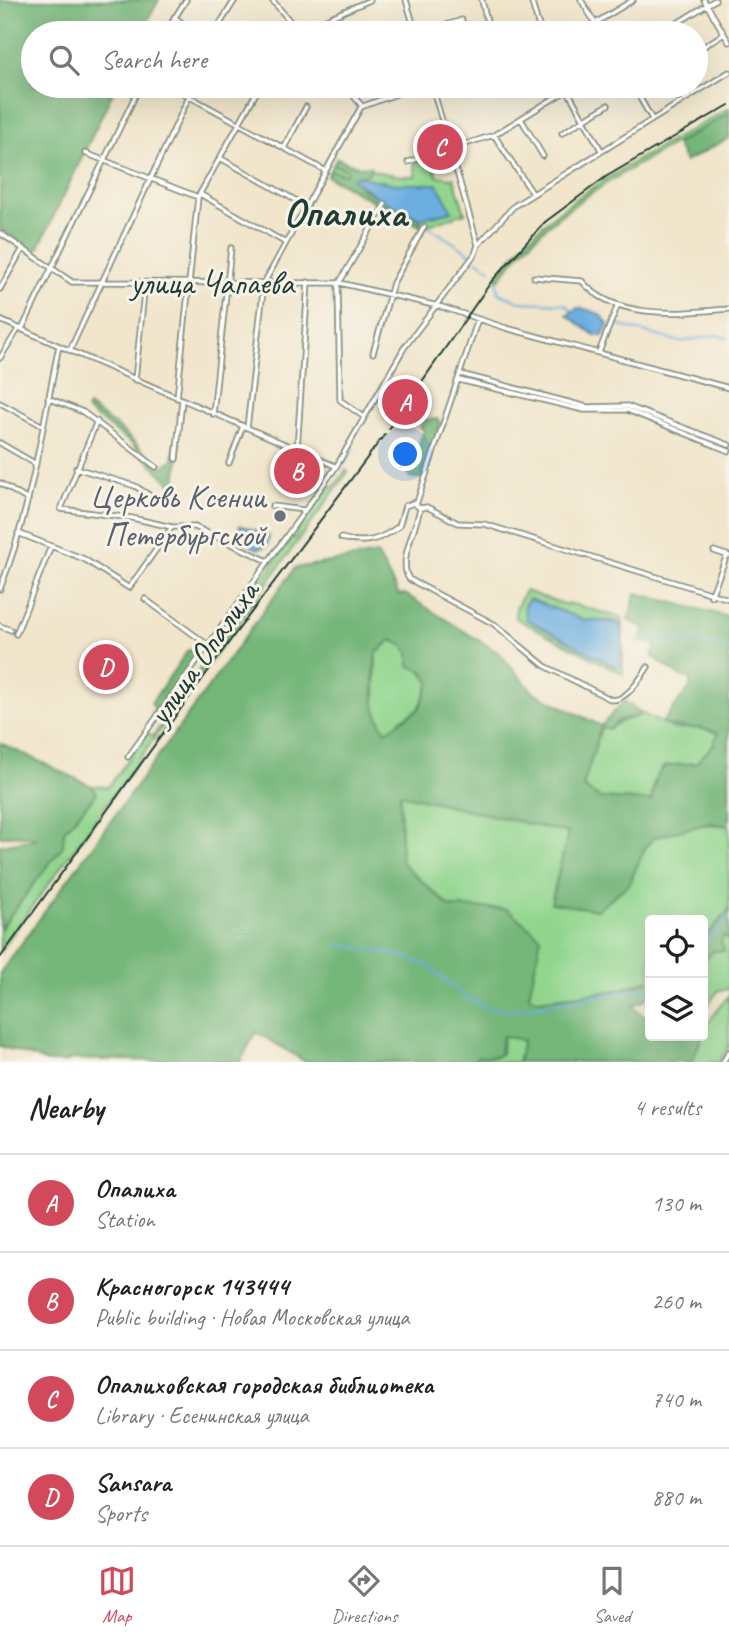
<!DOCTYPE html>
<html lang="en">
<head>
<meta charset="utf-8">
<style>
  :root { --surface:#fff; --page:#f6f6f6; --text:#222; --muted:#767676; --line:#e0e0e0; --accent:#d1495b }
  body { margin:0; font-family:Caveat,sans-serif; background:var(--page); color:var(--text) }
  .controls { position:absolute; right:21px; bottom:21px; display:grid; overflow:hidden; border-radius:7px; box-shadow:0 7px 28px #0002 }
  .controls button { width:63px; height:63px; display:grid; place-items:center; padding:0; border:0; border-bottom:2px solid var(--line); background:var(--surface); color:var(--text); font:35px sans-serif }
  .you { position:absolute; left:406px; top:455px; width:24px; height:24px; margin:-18px; border:5px solid #fff; border-radius:50%; background:#1a73e8; box-shadow:0 0 0 10px #1a73e833 }
  .badge { display:grid; place-items:center; width:46px; height:46px; border-radius:50%; background:var(--accent); color:#fff; font-size:23px; font-weight:700 }
  .pin { position:absolute; translate:-50% -50%; border:4px solid #fff; box-shadow:0 2px 7px #0006 }
  .list { margin:0; padding:0; list-style:none }
  h2 { display:flex; justify-content:space-between; align-items:center; height:91px; margin:0; padding:0 28px; font-size:30px }
  h2 small { font-size:23px; font-weight:400; color:var(--muted) }
  .list li { display:grid; grid-template-columns:46px 1fr auto; gap:21px; align-items:center; box-sizing:border-box; height:98px; padding:0 28px; border-top:2px solid var(--line) }
  .list b { display:block; font-size:26px; white-space:nowrap }
  .list p { margin:0; font-size:23px; white-space:nowrap; color:var(--muted) }
  .list em { font-size:23px; font-style:normal; color:var(--muted) }
  .icon { flex:none; width:38px; height:38px; fill:none; stroke:currentColor; stroke-width:2; stroke-linecap:round; stroke-linejoin:round }
  .map { position:relative; flex:none; width:729px; height:1062px; overflow:hidden }
  .search { position:absolute; background:var(--surface); box-shadow:0 7px 28px #0002; left:21px; right:21px; top:21px; height:77px; display:flex; align-items:center; gap:18px; box-sizing:border-box; padding:0 24px; border-radius:38px; color:var(--muted); font-size:26px }
  .sheet { height:483px; background:var(--surface) }
  nav { display:flex; justify-content:space-around; align-items:center; box-sizing:border-box; height:98px; border-top:2px solid var(--line); background:var(--surface); font-size:19px; color:var(--muted) }
  nav a { display:grid; justify-items:center; gap:4px }
  nav .on { color:var(--accent) }
  .map>svg:first-child { display:block }
  .green { fill:#91d58e; stroke:#588961; stroke-width:2; fill-rule:evenodd }
  .forest { fill:#74b679; stroke:#4a7a56; stroke-width:2; fill-rule:evenodd }
  .water { fill:#6caee0; stroke:#46768a; stroke-width:2 }
  .lines { fill:none; stroke-linecap:round; stroke-linejoin:round }
  .stream { stroke:#6caee0; stroke-width:2 }
  .minor-casing { stroke:#889180; stroke-width:7 }
  .minor { stroke:#fff; stroke-width:3.5 }
  .rail { stroke:#1f3d34; stroke-width:2 }
  .worship-dot { fill:#6b7280; stroke:#f7f3e8; stroke-width:2.5 }
  .labels { text-anchor:middle; dominant-baseline:central; stroke-width:6; stroke-linejoin:round; paint-order:stroke }
  .street-label { font-size:33px; fill:#1f3d34; stroke:#f7f3e8 }
  .worship-label { font-size:33px; fill:#5b616d; stroke:#f7f3e8; text-anchor:end }
  .district-label { font-size:40px; font-weight:bold; fill:#1f3d34; stroke:#f7f3e8 }
</style>
</head>
<body>
<div class="map">
<svg width="729" height="1062" viewBox="0 0 729 1062">
  <rect width="100%" height="100%" fill="#f7f3e8"/>
  <filter id="ink" filterUnits="userSpaceOnUse"><feTurbulence type="fractalNoise" baseFrequency=".0143" numOctaves="2"/><feDisplacementMap in="SourceGraphic" scale="14" xChannelSelector="R" yChannelSelector="G"/><feConvolveMatrix kernelMatrix="1 2 1 2 8 2 1 2 1" color-interpolation-filters="sRGB"/></filter>
  <filter id="wash" filterUnits="userSpaceOnUse"><feTurbulence type="fractalNoise" baseFrequency=".00686" numOctaves="4" result="noise"/><feDisplacementMap in="SourceGraphic" scale="28" xChannelSelector="R" yChannelSelector="G"/><feGaussianBlur stdDeviation="1.57" result="paint"/><feColorMatrix in="noise" values="0 0 0 0 0 0 0 0 0 0 0 0 0 0 0 0 0 1.4 0 .05"/><feComposite in="paint" operator="in"/></filter>
  <g filter="url(#wash)">
    <rect width="100%" height="100%" fill="#f1e5cb"/>
    <path class="green" d="M729 108V113C652 158 550 203 500 279L496 280C545 200 651 155 729 108Z
      M337 158C358 168 393 177 416 176L414 163 431 158 437 176 454 178 465 213 422 227 327 176Z
      M346 470 348 472 0 951V929L50 862 64 831 97 793 93 786 108 787 148 733 153 736 292 537 295 538 298 528 329 486 333 488Z
      M525 591 567 605 568 603 623 618V674L515 618 516 608ZM529 599 584 620 616 621 621 625 620 665 613 664 534 624Z
      M391 640 402 644 430 683 419 709 399 721 345 938 535 999 528 996 507 909 450 907 401 862 400 793 568 833 629 884C634 872 638 859 645 848 659 825 706 822 729 826V910L703 939V920H650V980L526 1016 108 948 375 706 376 654Z
      M643 714 676 730 693 726 718 733 714 744 696 763 664 766 654 781 651 801 600 798 583 787 601 726 611 728C621 718 632 721 643 714Z
      M724 936 729 940V989L719 990 703 1011V962Z
      M729 995V1047L719 1062H692L707 1024Z
      M503 1036 523 1040 518 1062H473L477 1057H495L502 1053Z"/>
    <path class="forest" d="M0 0H159L140 33H33V86H116L38 249 33 252 0 229Z
      M729 113V138L685 162 676 144Z
      M337 158 354 166 371 167 368 174 356 176 361 188 420 219 422 227 327 176 330 170 346 174 347 170 333 165Z
      M88 406 121 430 162 468 173 459 175 444H180L176 484 179 492 131 443 86 410Z
      M437 419 441 423 421 478H411L408 475 424 430 420 427 425 420Z
      M377 554 399 595 405 594 499 653 533 692 601 726 624 701 643 714 618 721 609 729 601 727 583 787 600 798 651 801C658 764 660 766 696 763L714 744 718 733C699 724 681 732 662 723L690 687V678L681 677 652 656 656 645 641 640 645 628 628 620 636 593 729 617V826L711 823 655 837 646 846 629 884 597 910 551 903 568 833 400 794 401 862 450 907 507 909 541 937 529 996 538 1000 621 990 650 980V994L644 1001 634 1004 635 1009 650 1020V1036H702L692 1062H518L523 1040 503 1036 499 1056 477 1057 473 1062H306L256 1032 240 1062 69 1059 68 1062H48L0 1046V973L295 568ZM391 640 402 645 409 654V666L423 671 430 683 419 709 386 731C369 709 374 681 376 654Z
      M188 650 194 651 197 656 158 711 152 713 155 709 151 703Z
      M0 743 92 786 97 793 64 831 63 846 0 929V845L35 839 27 836H0Z
      M729 910V940L724 936 721 940 724 951H713L703 962V939Z"/>
    <path class="water" d="M356 176 395 184H437L452 211 420 219 383 201 352 179Z
      M577 308C589 309 603 313 608 325L603 336H596L567 315Z
      M240 525 269 536 267 546 258 549 235 538Z
      M529 599 584 620 619 623 623 634 620 665 616 667 526 619 524 605Z"/>
    <g class="lines">
      <path class="stream" d="M426 225 471 254
        M477 260 491 270
        M497 281 498 293 520 302 565 304 571 309
        M614 324 680 342 716 335 729 338
        M343 466 354 449
        M634 640C657 645 673 644 696 641 705 639 720 647 729 649
        M338 944 405 956 428 966 468 999 488 1008 512 1010 650 987
        M703 945 729 917"/>
    </g>
  </g>
  <g filter="url(#ink)">
    <g class="lines">
      <defs>
        <path id="minor" d="M272 0 300 33
          M406 0 416 33
          M531 0 541 33
          M581 0 595 23
          M704 0 729 42
          M482 1 490 33
          M174 17 196 33
          M165 33 186 0
          M214 33 235 0
          M294 33 370 0
          M422 33 462 20
          M579 33 633 0
          M661 33 715 0
          M696 51 724 34
          M170 86 326 171
          M345 86 362 106
          M432 86 478 245
          M565 86 601 150
          M633 86 652 119
          M521 119 543 156
          M562 133 608 105
          M494 135 533 194
          M284 148 306 107
          M85 153 198 197
          M220 158 306 206
          M408 162 494 135 574 86
          M200 194 286 243
          M0 233 72 282 340 283 442 307 506 328 729 388
          M534 277 582 281C615 321 682 313 729 309
          M0 289 22 250
          M478 319 416 505 420 508 427 507 458 523 484 524 729 599
          M0 320 335 466
          M22 329 140 86
          M70 350 189 97
          M599 352 617 307
          M373 353 393 283 424 227
          M0 358 19 328
          M461 374 587 407 627 406 729 445
          M135 380 145 283
          M459 380 584 410H627L729 451
          M48 398 83 412 156 467
          M177 398 198 197 260 86
          M0 403 43 426
          M213 414 231 248
          M364 417 340 400 338 285 385 204
          M97 421 61 509 132 518 172 527H195L268 561
          M247 428 264 283 361 107 418 86
          M0 443 36 464
          M297 450 308 282
          M176 459 182 400
          M229 463 243 426
          M76 468 135 486 149 495
          M0 483 28 500
          M272 506 304 510
          M420 508C417 528 397 560 409 579L494 624 545 666 612 700C627 700 640 679 648 667
          M18 533 84 559 129 588 172 527
          M341 538C364 545 381 540 399 526L405 506 416 502
          M714 551 729 556
          M0 589C31 511 42 428 59 346
          M711 596 727 555
          M145 599 208 645
          M0 626 11 630
          M16 634 51 546
          M128 757 336 467 404 348 475 254 478 245 514 206 729 72
          M723 1062 729 1052"/>
      </defs>
      <use href="#minor" class="minor-casing"/>
      <use href="#minor" class="minor"/>
      <path class="rail" d="M389 429 491 282 545 222 607 176 729 105
        M0 958 235 634 385 434"/>
    </g>
  </g>
  <circle class="worship-dot" cx="280" cy="516" r="7"/>
  <g class="labels">
    <g class="street-label">
      <text x="212" y="283">улица Чапаева</text>
      <text transform="translate(203 653) rotate(-55)">улица Опалиха</text>
    </g>
    <g class="worship-label">
      <text x="266" y="497">Церковь Ксении<tspan x="266" dy="38">Петербургской</tspan></text>
    </g>
    <g class="district-label">
      <text x="345" y="213">Опалиха</text>
    </g>
  </g>
</svg>
<div class="controls">
<button><svg class="icon" aria-label="locate" viewBox="0 0 24 24"><circle cx="12" cy="12" r="6"/><path d="M12 2v4M12 18v4M2 12h4M18 12h4"/></svg></button>
<button><svg class="icon" aria-label="layers" viewBox="0 0 24 24"><path d="M12 4l9 5-9 5-9-5zM3 14l9 5 9-5"/></svg></button>
</div>
<div class="you"></div>
<div class="pin badge" style="left:405px;top:402px">A</div>
<div class="pin badge" style="left:297px;top:471px">B</div>
<div class="pin badge" style="left:440px;top:147px">C</div>
<div class="pin badge" style="left:106px;top:667px">D</div>
<div class="search"><svg class="icon" aria-label="search" viewBox="0 0 24 24"><circle cx="10" cy="10" r="6"/><path d="M15 15l6 6"/></svg>Search here</div>
</div>
<section class="sheet">
<h2>Nearby<small>4 results</small></h2>
<ul class="list">
<li><span class="badge">A</span><div><b>Опалиха</b><p>Station</p></div><em>130 m</em></li>
<li><span class="badge">B</span><div><b>Красногорск 143444</b><p>Public building · Новая Московская улица</p></div><em>260 m</em></li>
<li><span class="badge">C</span><div><b>Опалиховская городская библиотека</b><p>Library · Есенинская улица</p></div><em>740 m</em></li>
<li><span class="badge">D</span><div><b>Sansara</b><p>Sports</p></div><em>880 m</em></li>
</ul>
</section>
<nav>
<a class="on"><svg class="icon" aria-label="map" viewBox="0 0 24 24"><path d="M3 6l6-2 6 2 6-2v14l-6 2-6-2-6 2zM9 4v14M15 6v14"/></svg>Map</a>
<a><svg class="icon" aria-label="directions" viewBox="0 0 24 24"><path d="M12 3l9 9-9 9-9-9zM9 14v-3h6M13 9l2 2-2 2"/></svg>Directions</a>
<a><svg class="icon" aria-label="saved" viewBox="0 0 24 24"><path d="M7 4h10v16l-5-4-5 4z"/></svg>Saved</a>
</nav>
</body>
</html>
